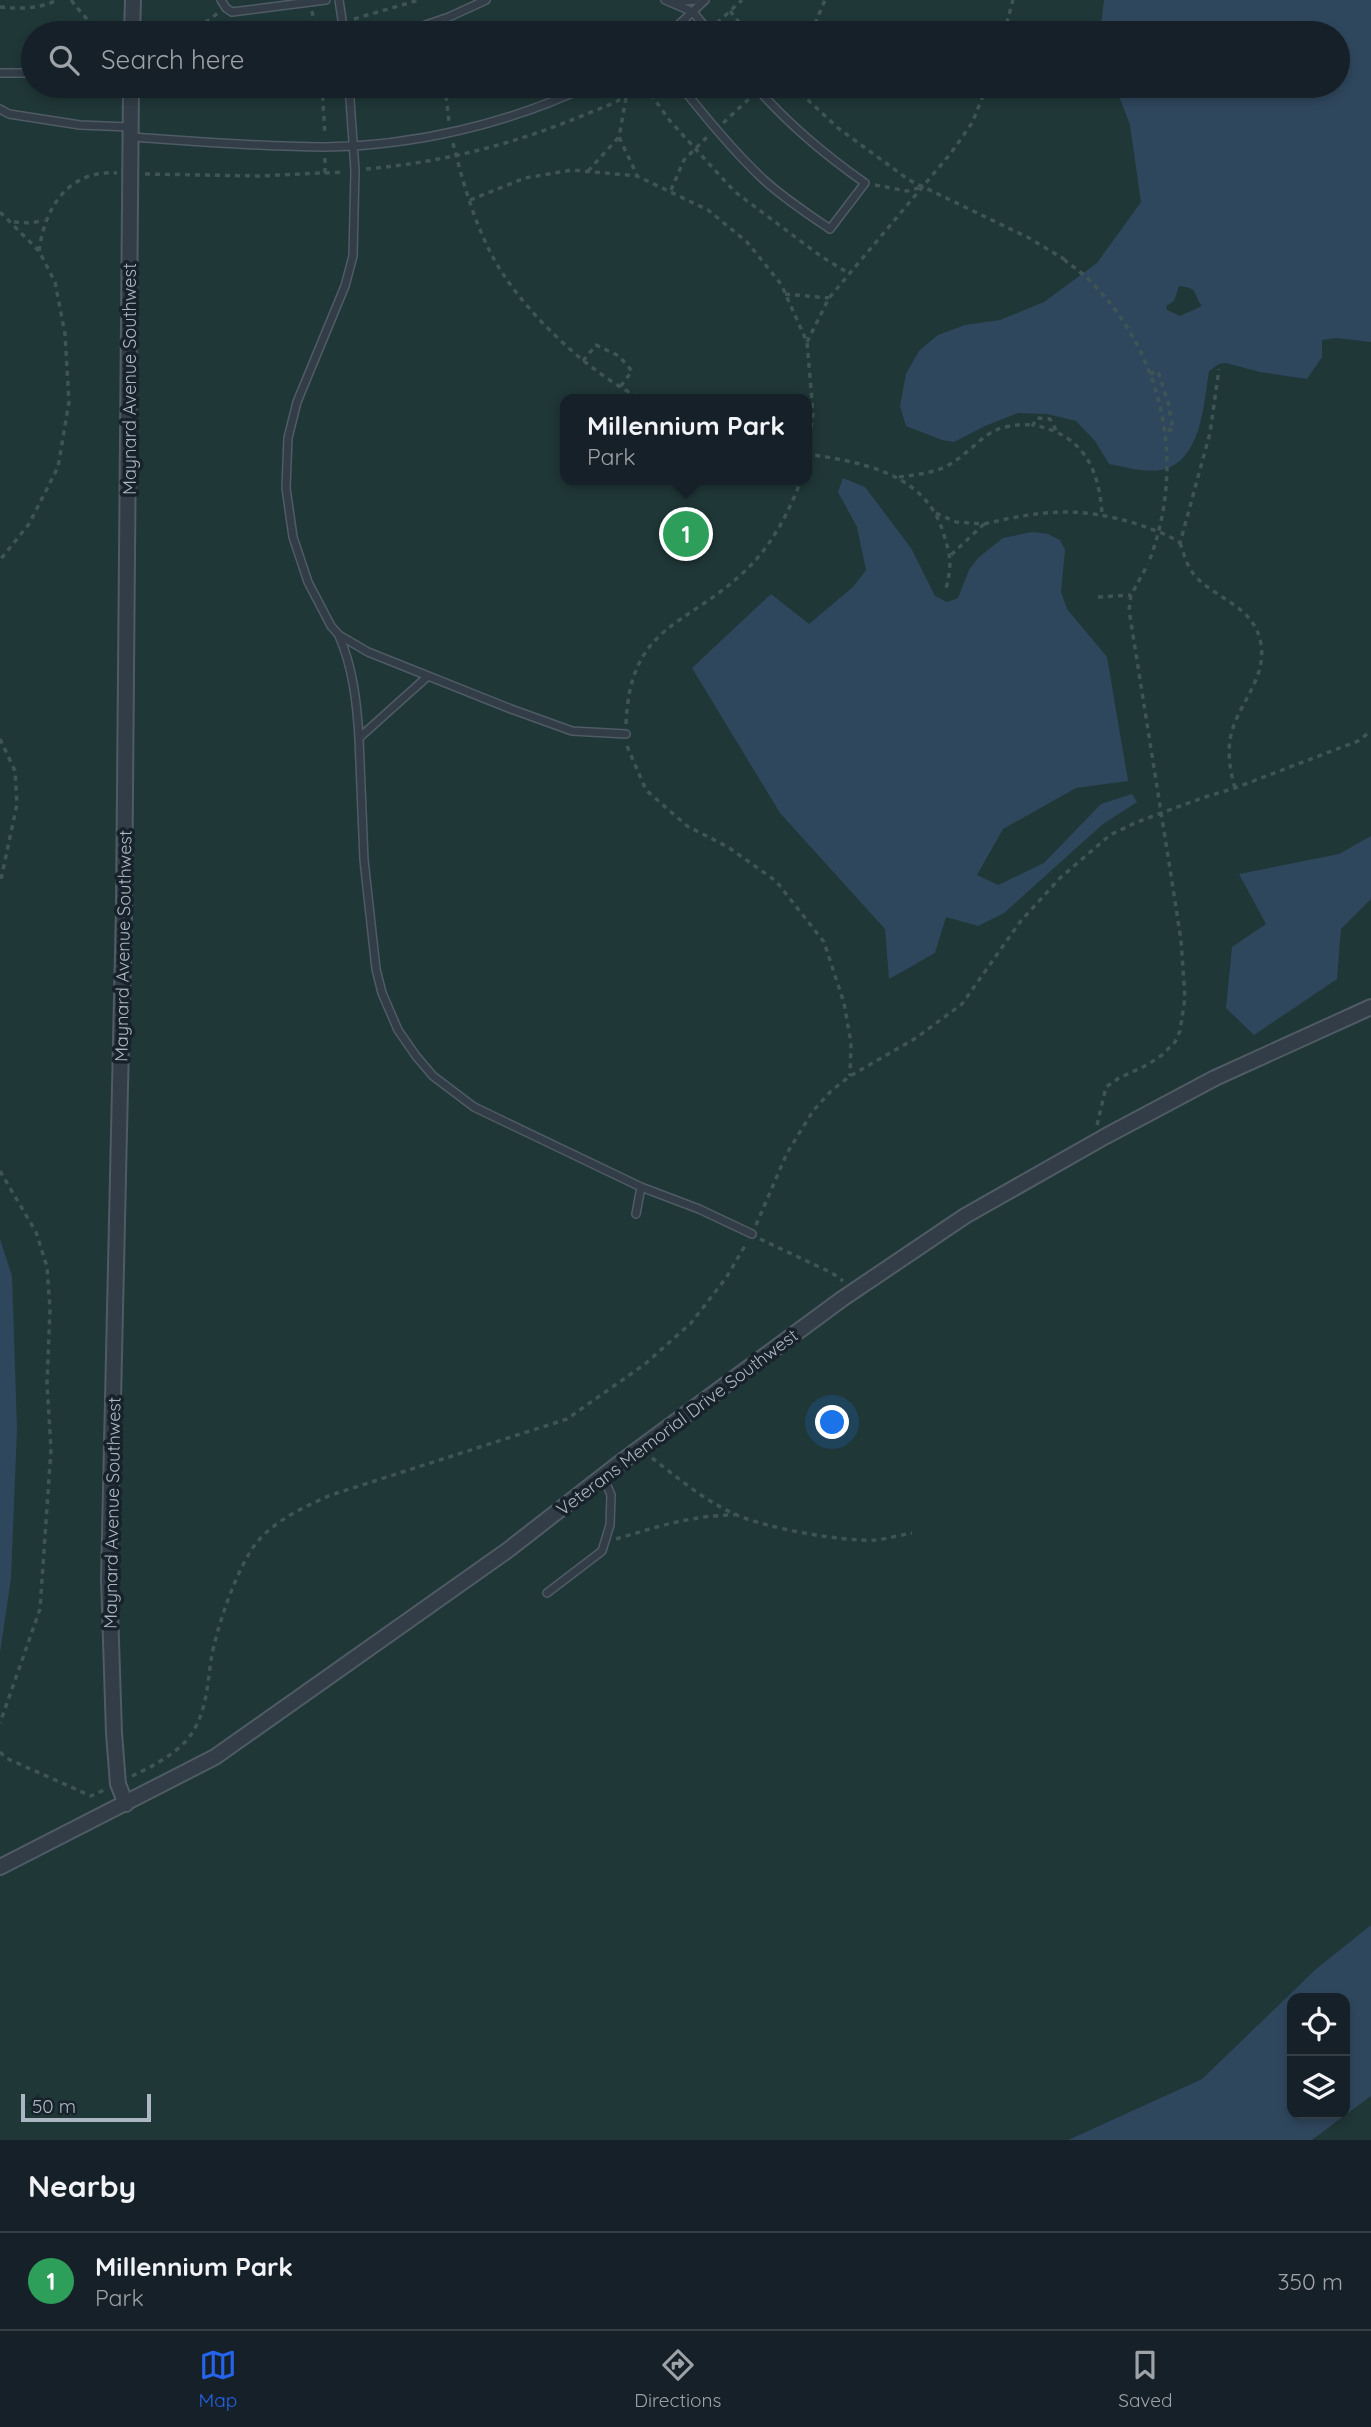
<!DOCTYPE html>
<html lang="en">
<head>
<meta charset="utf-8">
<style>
  :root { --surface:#162028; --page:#1f2830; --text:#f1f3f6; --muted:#9ea3a8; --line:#353e45; --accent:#2563eb }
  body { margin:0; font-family:Quicksand,sans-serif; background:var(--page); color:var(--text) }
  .controls { position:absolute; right:21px; bottom:21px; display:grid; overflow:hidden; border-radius:14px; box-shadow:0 4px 10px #0003 }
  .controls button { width:63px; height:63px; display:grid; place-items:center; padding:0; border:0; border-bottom:2px solid var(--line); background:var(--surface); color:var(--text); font:35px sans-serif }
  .scale { position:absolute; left:21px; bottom:18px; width:130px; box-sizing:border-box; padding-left:7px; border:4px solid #abb8c4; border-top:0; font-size:19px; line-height:24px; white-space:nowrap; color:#abb8c4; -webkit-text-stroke:5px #18222b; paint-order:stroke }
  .you { position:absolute; left:833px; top:1423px; width:24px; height:24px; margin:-18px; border:5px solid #fff; border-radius:50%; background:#1a73e8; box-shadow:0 0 0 10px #1a73e833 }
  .badge { display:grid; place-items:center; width:46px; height:46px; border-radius:50%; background:var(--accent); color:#fff; font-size:23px; font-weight:700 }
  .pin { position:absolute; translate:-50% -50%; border:4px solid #fff; box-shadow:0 2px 7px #0006 }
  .popup { position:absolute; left:560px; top:394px; width:252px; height:91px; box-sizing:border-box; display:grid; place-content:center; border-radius:14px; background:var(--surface); filter:drop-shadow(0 2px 5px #0005); font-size:23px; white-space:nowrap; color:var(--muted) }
  .popup b { font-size:26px; color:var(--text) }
  .popup::after { content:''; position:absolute; left:50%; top:100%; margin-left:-14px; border:14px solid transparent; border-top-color:var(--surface) }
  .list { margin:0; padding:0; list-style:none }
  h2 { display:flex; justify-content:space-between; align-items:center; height:91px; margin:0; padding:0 28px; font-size:30px }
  h2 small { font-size:23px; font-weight:400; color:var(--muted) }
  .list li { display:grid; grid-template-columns:46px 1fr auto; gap:21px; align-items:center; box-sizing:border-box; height:98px; padding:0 28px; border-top:2px solid var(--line) }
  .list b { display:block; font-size:26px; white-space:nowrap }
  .list p { margin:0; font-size:23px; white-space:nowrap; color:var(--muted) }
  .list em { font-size:23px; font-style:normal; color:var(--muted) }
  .icon { flex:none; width:38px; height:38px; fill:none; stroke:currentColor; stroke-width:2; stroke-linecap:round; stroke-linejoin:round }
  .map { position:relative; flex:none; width:1371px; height:2140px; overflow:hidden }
  .search { position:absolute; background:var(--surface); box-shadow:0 4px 10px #0003; left:21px; right:21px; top:21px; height:77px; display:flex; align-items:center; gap:18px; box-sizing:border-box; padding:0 24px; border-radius:38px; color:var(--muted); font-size:26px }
  .sheet { height:189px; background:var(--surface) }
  nav { display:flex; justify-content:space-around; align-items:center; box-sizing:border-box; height:98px; border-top:2px solid var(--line); background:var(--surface); font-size:19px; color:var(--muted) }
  nav a { display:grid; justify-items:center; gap:4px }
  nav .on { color:var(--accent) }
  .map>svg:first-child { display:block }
  .green { fill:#203737; fill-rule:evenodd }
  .water { fill:#2f475d; fill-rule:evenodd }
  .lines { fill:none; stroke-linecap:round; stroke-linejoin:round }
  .lane-casing { stroke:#4f5b65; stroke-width:10 }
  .street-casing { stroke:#4f5b65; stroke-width:18 }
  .path { stroke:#3e5455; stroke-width:3.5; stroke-dasharray:5 5; stroke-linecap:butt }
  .lane { stroke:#323d47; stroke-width:7 }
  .street { stroke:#323d47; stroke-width:14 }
  .path-bridge { stroke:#3e5455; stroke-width:3.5; stroke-dasharray:5 5; stroke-linecap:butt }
  .labels { text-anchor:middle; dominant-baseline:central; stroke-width:7; stroke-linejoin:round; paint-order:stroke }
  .street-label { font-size:18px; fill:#abb8c4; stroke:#18222b }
</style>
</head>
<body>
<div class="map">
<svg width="1371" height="2140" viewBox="0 0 1371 2140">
  <rect width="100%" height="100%" fill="#1e2b36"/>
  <path class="green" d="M0 0H1371V1925L1315 1971 1202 2079 1068 2140H0ZM33 33H1338V86H33ZM565 399H807V480H565Z
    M1371 2096V2140H1312Z"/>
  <path class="water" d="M1104 0H1371V342L1336 338 1322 340V357L1307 379 1260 372 1226 363 1219 364 1209 371C1204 401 1202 455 1168 468 1150 475 1127 467 1109 464L1095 441 1076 421 1047 414 1018 413 985 426 954 442 942 440 906 426 900 406 906 374 919 351 938 335 965 325 1000 320 1044 302 1097 263 1141 202 1130 125 1115 86H1338V33H1100ZM1179 286C1200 288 1192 293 1202 306L1180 316 1167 310 1166 306 1174 301Z
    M843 478 865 487 911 548 935 596 947 602 958 598 969 570 978 558 1003 538 1032 532 1048 534 1060 540 1065 550 1061 592 1067 609 1107 657 1128 781 1076 788 1003 829 977 875 998 885 1044 863 1101 804 1132 794 1137 802 1103 824 1004 913 978 926 946 917 935 953 889 979 885 929 780 813 692 668 771 594 809 624 853 587 866 570 857 527 838 492Z
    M1371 836V899L1341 929 1337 979 1254 1035 1226 1008 1232 947 1266 924 1239 874 1339 854Z
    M0 1239 12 1276 17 1429 11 1578 0 1653Z
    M1371 1925V2096L1312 2140H1068L1202 2079 1315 1970ZM1292 1998H1345V2114H1292Z"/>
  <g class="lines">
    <defs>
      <path id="lane" d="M221 0 226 8 232 12 326 0
        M339 0 344 33
        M665 0 693 12 710 33
        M675 2 696 0
        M402 33 449 17 486 0
        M670 33 705 0
        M0 73H33
        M349 86 355 170 353 256 345 286 297 402 288 438 286 488 293 537 308 582 331 626 339 635 368 652 511 709 572 731 626 734
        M681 86C706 118 734 152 764 180 785 199 808 214 830 229L865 183C825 155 787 123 755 86
        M0 109 9 114 80 125 130 127
        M131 137C195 141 259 147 324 147 414 146 507 124 588 86
        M339 636C353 667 357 704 359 738L428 676
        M359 738 364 860 376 969 382 993 398 1030 416 1056 433 1076 474 1107 641 1187 699 1209 752 1234
        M636 1214 641 1187
        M547 1593 602 1551 610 1525 611 1495 603 1476"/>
      <path id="street" d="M132 33 133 0
        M126 1804 118 1784 114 1733 109 1579 124 908 131 86
        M0 1867 215 1757 508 1550 617 1465 842 1299 965 1216 1106 1136 1215 1078 1371 1007"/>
    </defs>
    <use href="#lane" class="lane-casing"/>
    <use href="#street" class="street-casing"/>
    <path class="path" d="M71 0C87 20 90 26 116 31
      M0 7C20 9 39 9 57 0
      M312 11 316 33
      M730 11 748 33
      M354 19 419 0
      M717 23 742 0
      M206 33V22L218 13
      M286 33 333 24
      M811 33 825 0
      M1004 33 1013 0
      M322 86 325 136
      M445 86 449 122
      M645 86 670 121 734 191 822 257 850 274
      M793 86 838 128 909 180 1029 238 1064 259
      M626 98 619 137 637 175
      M723 123 751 97
      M453 143C464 187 478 236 503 274 534 321 591 374 642 399
      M325 158V174
      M366 169C443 162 512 145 584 115 604 107 624 100 641 86
      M588 171 619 137
      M145 174 258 176 344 172
      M875 185 907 191 922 187
      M671 190 684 160 707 137
      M470 200 525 178 572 170 637 176 708 210 747 242 781 284 807 342 813 413 807 454C861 462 925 473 943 532 951 557 952 563 946 589
      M0 212 39 251 55 282 65 334 69 402 58 467 29 524 0 560
      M14 222 31 223 44 220
      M39 251C45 207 68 170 117 173
      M785 294 829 298
      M807 342 829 298 951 153 972 123 987 86
      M583 361 596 345 619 356 632 371 620 387
      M1150 374 1158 371 1168 402 1173 430H1166
      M1056 430 1050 419 1037 418 1033 425C1082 434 1099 467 1102 514
      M899 477C915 475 932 473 947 466 982 446 984 422 1033 425
      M936 513 956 522 984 524 951 555
      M984 524C1043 510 1081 506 1140 525 1153 530 1168 534 1180 543L1210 433 1219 369
      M1180 543C1184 554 1187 567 1196 577 1218 600 1255 607 1261 644 1266 675 1244 698 1234 725 1226 745 1229 767 1235 788
      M1098 597 1131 595
      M626 724C630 624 685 628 745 571 771 547 789 512 801 480
      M0 739 15 771 17 804 0 884
      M627 746 646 790 687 826 728 847 776 881 824 942 844 1003 851 1043 850 1076
      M1097 1125 1106 1087 1119 1078 1147 1065 1162 1055 1175 1042 1180 1031 1185 998 1181 940 1170 869 1129 610 1131 595 1148 564
      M0 1171 36 1232 47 1267 50 1309 47 1384 51 1449 40 1609 0 1723
      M756 1225 787 1153 813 1111 831 1091 850 1076 916 1038 962 1004 1020 922 1060 878 1110 835 1137 822 1202 798 1235 788 1358 741 1371 731
      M760 1239 832 1273 843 1281
      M652 1458C678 1478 706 1502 737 1515 766 1528 843 1542 875 1540 887 1539 900 1535 912 1533
      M616 1539C656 1527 693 1515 735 1515
      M0 1752 6 1758 91 1796 104 1790
      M132 1776C151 1767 172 1756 186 1741 206 1718 207 1688 211 1660 216 1629 238 1564 258 1541 277 1519 306 1506 331 1495L567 1419 645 1364 691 1323 726 1278 746 1244"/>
    <use href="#lane" class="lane"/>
    <use href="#street" class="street"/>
    <path class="path-bridge" d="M1064 259C1069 265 1075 267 1080 272 1091 280 1101 293 1110 303 1169 378 1183 476 1148 564"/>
  </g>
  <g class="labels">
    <g class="street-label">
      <text transform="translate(129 379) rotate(-90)">Maynard Avenue Southwest</text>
      <text transform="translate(123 946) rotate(-89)">Maynard Avenue Southwest</text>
      <text transform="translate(677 1422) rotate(-37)">Veterans Memorial Drive Southwest</text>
      <text transform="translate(112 1513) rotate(-89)">Maynard Avenue Southwest</text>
    </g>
  </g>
</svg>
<div class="controls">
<button><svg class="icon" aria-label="locate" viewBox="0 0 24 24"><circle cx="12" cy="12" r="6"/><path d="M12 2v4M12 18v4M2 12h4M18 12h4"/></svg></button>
<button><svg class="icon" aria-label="layers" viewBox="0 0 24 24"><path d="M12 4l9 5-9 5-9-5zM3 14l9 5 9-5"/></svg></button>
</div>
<div class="scale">50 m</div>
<div class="you"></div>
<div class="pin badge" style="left:686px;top:534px;background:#2e9e5b">1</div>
<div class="popup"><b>Millennium Park</b>Park</div>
<div class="search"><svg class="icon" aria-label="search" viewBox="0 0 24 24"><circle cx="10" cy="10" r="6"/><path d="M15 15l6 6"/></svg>Search here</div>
</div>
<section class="sheet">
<h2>Nearby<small></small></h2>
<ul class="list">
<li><span class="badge" style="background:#2e9e5b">1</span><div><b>Millennium Park</b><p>Park</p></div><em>350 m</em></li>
</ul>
</section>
<nav>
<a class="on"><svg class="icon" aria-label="map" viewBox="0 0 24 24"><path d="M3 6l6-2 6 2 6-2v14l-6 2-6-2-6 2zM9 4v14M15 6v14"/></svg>Map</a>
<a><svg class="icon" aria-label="directions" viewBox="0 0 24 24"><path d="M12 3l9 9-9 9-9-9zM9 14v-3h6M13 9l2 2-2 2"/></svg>Directions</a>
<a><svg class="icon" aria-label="saved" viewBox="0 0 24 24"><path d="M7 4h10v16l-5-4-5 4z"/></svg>Saved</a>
</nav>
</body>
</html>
